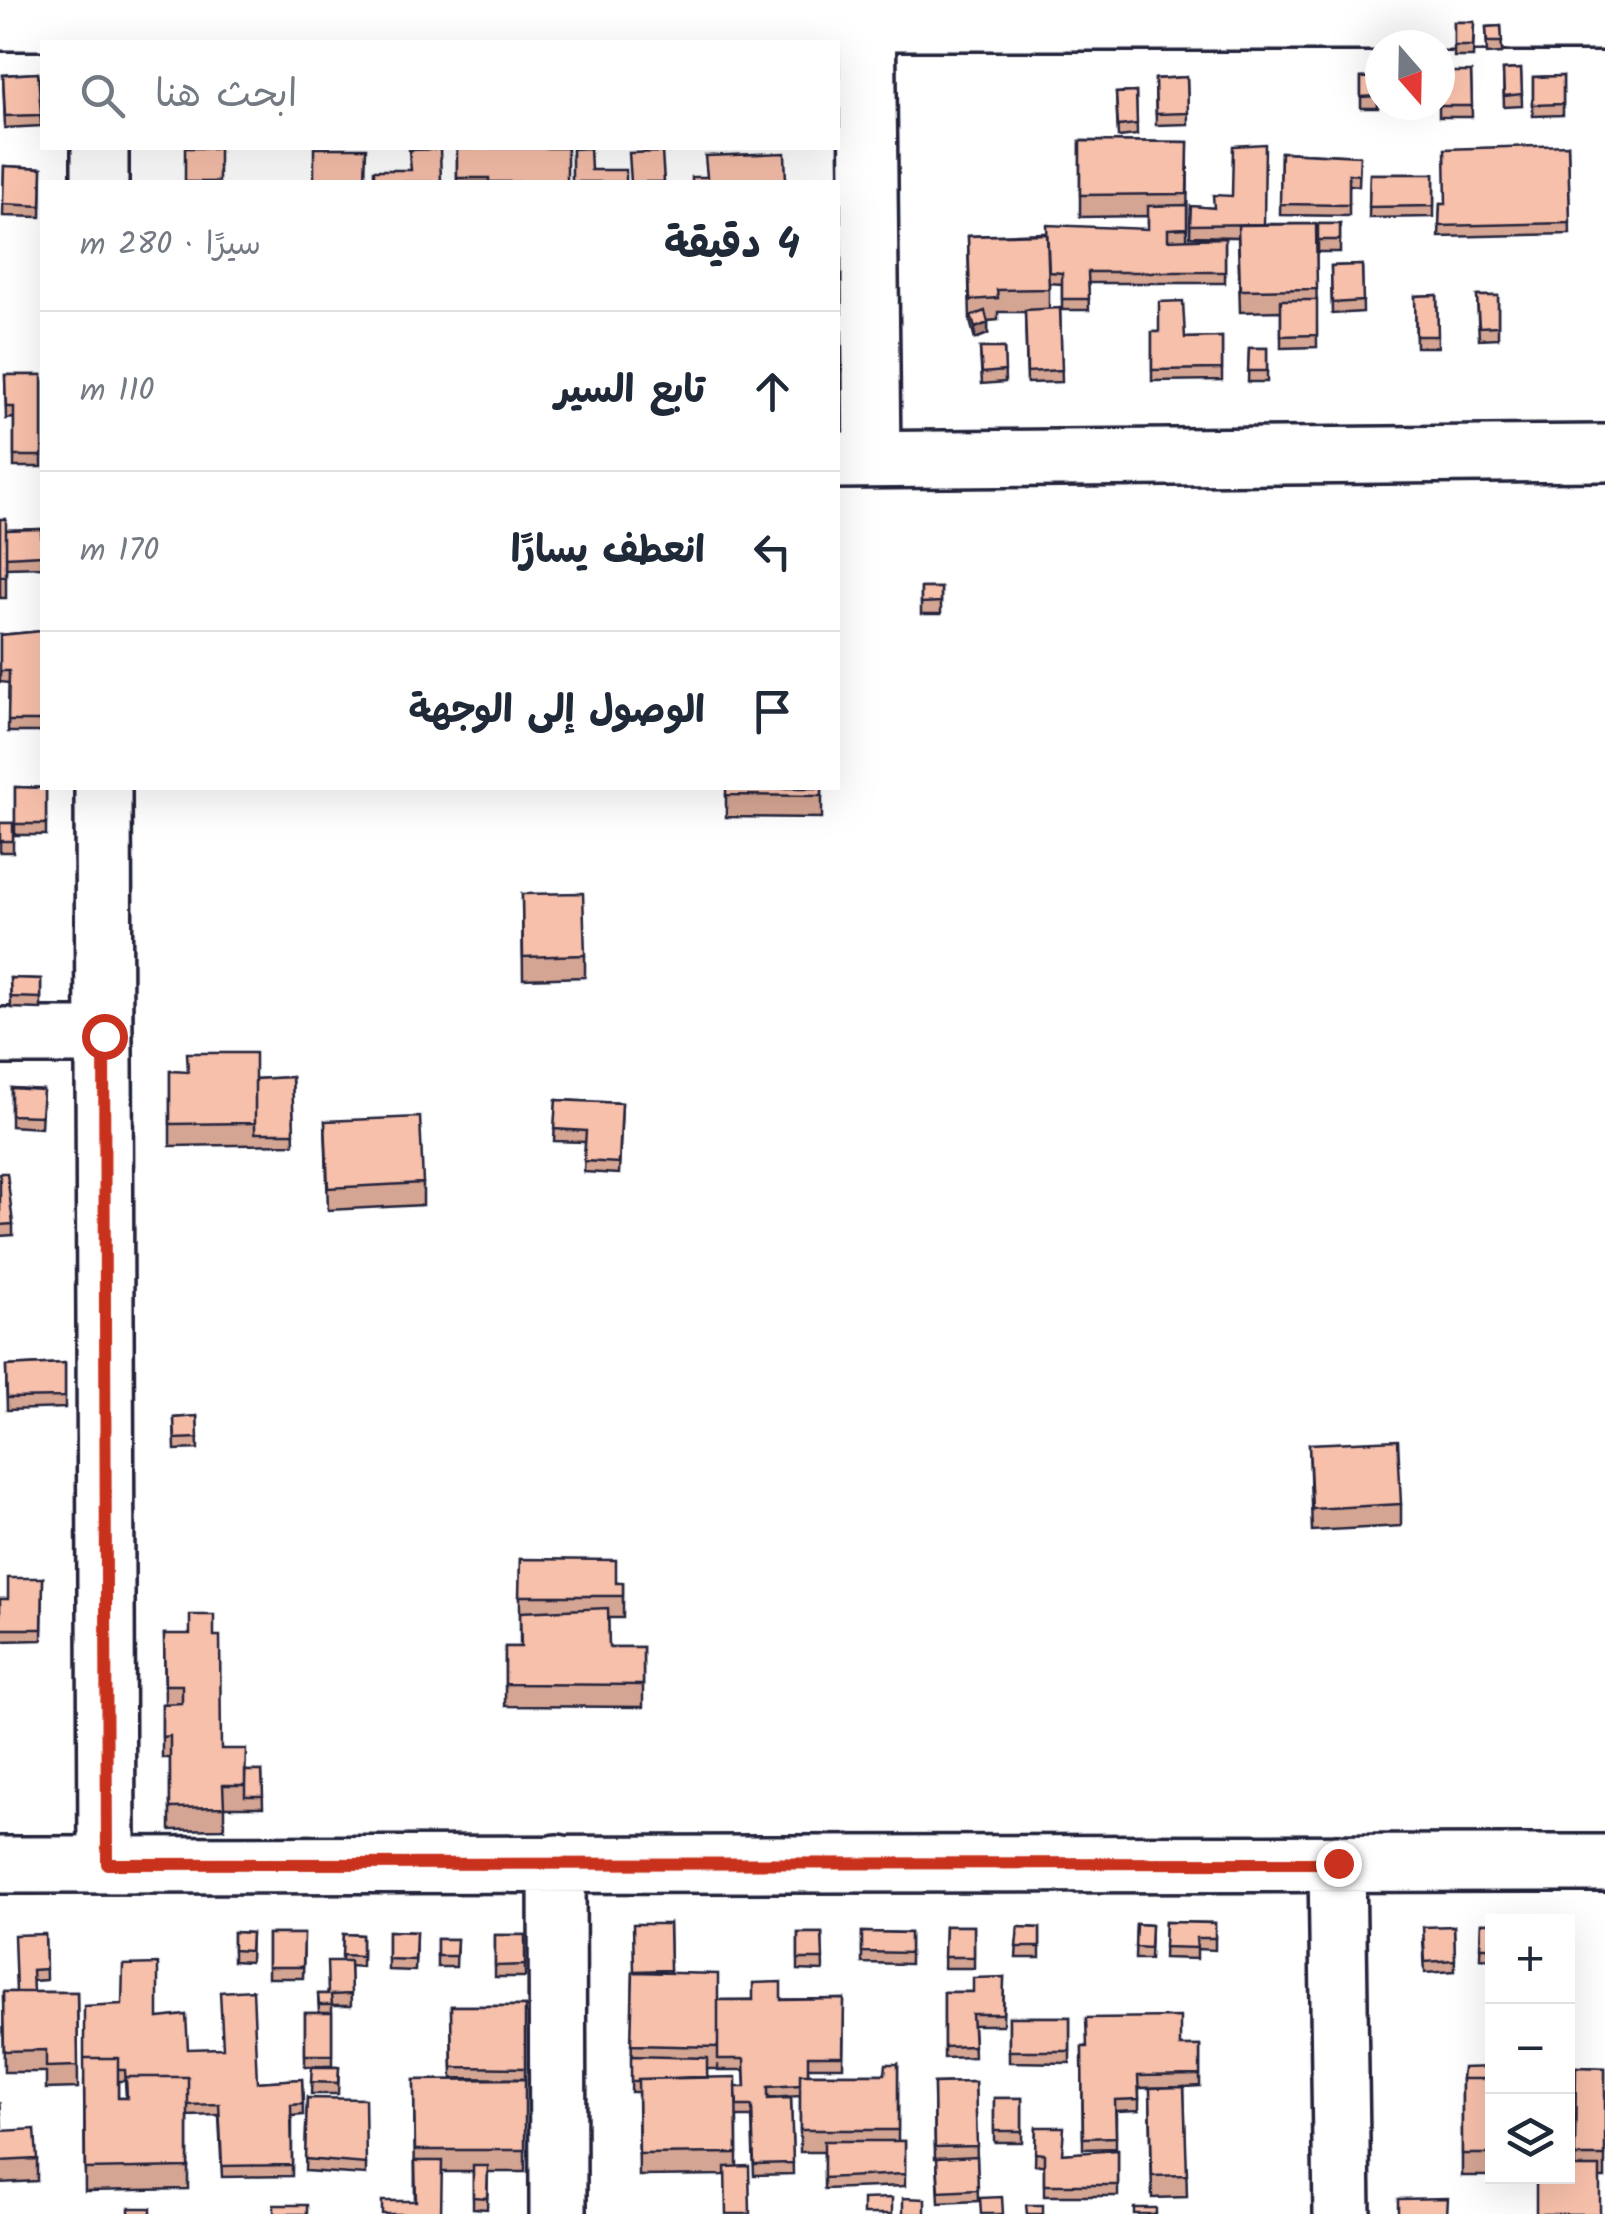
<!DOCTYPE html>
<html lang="ar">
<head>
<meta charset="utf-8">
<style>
  :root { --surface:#fff; --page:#f6f6f7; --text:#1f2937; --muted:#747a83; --line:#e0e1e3 }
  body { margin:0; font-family:Kalam,"Playpen Sans Arabic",sans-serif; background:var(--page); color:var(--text); direction:rtl }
  .controls { position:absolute; right:30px; bottom:30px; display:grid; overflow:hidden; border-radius:0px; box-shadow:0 10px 40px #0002 }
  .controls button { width:90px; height:90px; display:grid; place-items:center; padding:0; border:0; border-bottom:2px solid var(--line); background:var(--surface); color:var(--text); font:50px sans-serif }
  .compass { position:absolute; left:1365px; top:30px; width:90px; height:90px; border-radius:50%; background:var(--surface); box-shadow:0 10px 40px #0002; rotate:160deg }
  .stop { position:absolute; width:30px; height:30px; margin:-22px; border:8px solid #c8321e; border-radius:50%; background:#fff }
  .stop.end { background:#c8321e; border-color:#fff; box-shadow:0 2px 10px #0008 }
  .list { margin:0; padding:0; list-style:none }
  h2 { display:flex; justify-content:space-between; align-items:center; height:130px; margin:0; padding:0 40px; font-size:42px }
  h2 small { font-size:32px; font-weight:400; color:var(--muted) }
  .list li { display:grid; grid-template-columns:65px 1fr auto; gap:30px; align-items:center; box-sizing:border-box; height:160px; padding:0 40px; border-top:2px solid var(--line) }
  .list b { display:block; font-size:38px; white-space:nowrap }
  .list em { font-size:32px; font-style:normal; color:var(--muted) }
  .icon { flex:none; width:55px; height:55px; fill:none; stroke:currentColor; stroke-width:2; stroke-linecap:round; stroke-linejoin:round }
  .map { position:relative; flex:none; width:1605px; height:2214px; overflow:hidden; direction:ltr }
  .search { position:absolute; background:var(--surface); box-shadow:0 10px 40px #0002; left:40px; top:40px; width:800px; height:110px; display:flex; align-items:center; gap:25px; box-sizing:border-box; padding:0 35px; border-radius:0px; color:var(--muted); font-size:38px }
  .panel { position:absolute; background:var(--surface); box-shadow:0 10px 40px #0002; left:40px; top:180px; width:800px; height:610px; border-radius:0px; direction:rtl }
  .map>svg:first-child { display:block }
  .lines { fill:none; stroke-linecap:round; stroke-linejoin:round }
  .minor-casing { stroke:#22223b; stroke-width:62 }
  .minor { stroke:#fff; stroke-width:55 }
  .wall { fill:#d4a593; stroke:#22223b; stroke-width:2.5; fill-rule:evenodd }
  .shaded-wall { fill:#ad8678; stroke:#22223b; stroke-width:2.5 }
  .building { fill:#f7c0ab; stroke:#22223b; stroke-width:2.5 }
  .route { stroke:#c8321e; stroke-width:12 }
</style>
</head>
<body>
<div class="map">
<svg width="1605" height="2214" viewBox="0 0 1605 2214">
  <rect width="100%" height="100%" fill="#fff"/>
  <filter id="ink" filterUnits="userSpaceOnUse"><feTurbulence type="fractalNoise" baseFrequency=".01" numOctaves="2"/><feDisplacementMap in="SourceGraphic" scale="20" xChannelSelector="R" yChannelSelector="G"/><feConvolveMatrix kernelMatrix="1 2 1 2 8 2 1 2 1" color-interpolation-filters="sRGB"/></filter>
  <g filter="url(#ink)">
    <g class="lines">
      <defs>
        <path id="minor" d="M867 0 872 459
          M0 22H1605
          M100 148V182
          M838 460 1605 453
          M103 788 107 1864
          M0 1036H104
          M557 1863 558 2214
          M1337 1863 1342 2214
          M0 1865 1605 1863"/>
      </defs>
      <use href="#minor" class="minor-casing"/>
      <use href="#minor" class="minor"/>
    </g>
    <path class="wall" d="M1454 22H1474L1473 57H1454Z
      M1501 26 1502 53 1487 54 1486 27Z
      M1521 69 1522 106 1504 107 1503 70Z
      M1471 72 1472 117H1439V105Z
      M38 73 41 126 5 128 3 75Z
      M1563 76V115L1533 116V77Z
      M1187 77 1188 124 1156 125 1155 79Z
      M1377 77 1378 108H1361V78Z
      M1136 92 1137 135 1118 137 1116 93Z
      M1080 141 1188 142 1187 239 1225 238V283H1088L1089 310H1062V284L1049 283V309L1060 308 1062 382 1027 383 1025 312H998V320L988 321V334L975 339 970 321 968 236 1148 229V216L1080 217Z
      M1568 145 1570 234 1439 237 1440 204H1446Z
      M457 148 567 182H457Z
      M1281 152 1360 156 1359 186 1349 185V216L1280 215Z
      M4 166 42 168 41 217 3 216Z
      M1370 174H1434V217L1369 218Z
      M1232 196 1264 224H1316L1317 347 1281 348V311L1240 312 1238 237 1190 236 1191 206 1213 208Z
      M1318 224H1340V252H1318Z
      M1362 265 1363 312 1332 314 1331 266Z
      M1437 295 1438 347H1416L1415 296Z
      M1477 296H1498V338L1479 339Z
      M1152 332H1159L1185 338 1222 337V380L1152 381Z
      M980 348H1004L1005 382 982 384Z
      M1249 348H1267V382H1248Z
      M5 375H42V467H14V418L6 419Z
      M0 519 6 530 41 529 42 567 6 568V551V598H0Z
      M921 588H941V614H921Z
      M42 631V732H8L9 683 0 682V635Z
      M15 787 46 788V835H15Z
      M822 788V818L726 817V795Z
      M0 823H13V852H0Z
      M522 894 585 955V977L523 979Z
      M10 978 41 979V1009L11 1008Z
      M170 1071 255 1079 292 1077 294 1144 170 1146Z
      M11 1088 43 1090 41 1128 11 1126Z
      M556 1100 622 1103 619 1174 584 1172 585 1142 554 1141Z
      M325 1121 423 1183V1205L328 1210Z
      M0 1173 13 1224V1235L0 1236Z
      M65 1363V1408L7 1410 6 1366Z
      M197 1416 198 1449 175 1450 174 1418Z
      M1309 1444 1401 1504V1526L1312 1531Z
      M520 1559 616 1583H623V1618H608L609 1647H643V1707L505 1706V1647H520Z
      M43 1578 42 1640 0 1641V1599H8Z
      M164 1634 214 1636 221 1749 246 1771H262L263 1807H224V1829L170 1830V1758H162V1704H165Z
      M1165 1922 1215 1923V1950L1197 1949V1959L1164 1958Z
      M1481 1923H1492V1959L1480 1958Z
      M669 1924 670 1973 718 2000 844 1999 843 2067H808V2074H885L898 2064V2141H905V2186L824 2189V2152H800V2096L768 2098H791L793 2174 754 2175 752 2117H737V2167L725 2175 639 2176 638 2092H631L633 1972ZM718 2064V2070H744L745 2087H736L707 2077V2069H718Z
      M1136 1924 1151 1925 1150 1959H1135Z
      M945 1926H974V1968H944Z
      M1454 1926 1455 1971 1425 1973 1423 1939Z
      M1018 1927 1040 1928V1958H1016Z
      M388 1931 416 1932 415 1971 388 1970Z
      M233 1932 251 1933 250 1962 233 1961Z
      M862 1932 910 1933V1964L862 1963Z
      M798 1933H822L823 1971 798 1970Z
      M45 1934 46 1980 32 1981 33 1992H77L78 2088 46 2089V2072H4L3 1992H16Z
      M268 1934H304L303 1978H268Z
      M343 1934 362 1935V1967L350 1966 351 2006H332V2066H305V2013H319L318 1994H327L342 1961Z
      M495 1935H525V1977H495Z
      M437 1939H457L456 1967H437Z
      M1490 1976H1492V2176H1462V2079L1490 2067Z
      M1004 1977 1003 2025H973L974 2057 944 2058V1992H973Z
      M122 2004 158 2018 188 2049 257 2082 302 2079 303 2115 292 2116V2176L222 2177 219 2115 188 2116V2189L85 2191 84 2080ZM118 2081H125L126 2098H118Z
      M451 2006H525V2079L452 2078Z
      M1009 2017H1070V2063L1009 2062Z
      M1200 2046V2086L1184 2087 1187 2197 1152 2198 1150 2088 1184 2087 1139 2088V2110L1116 2111V2148L1083 2149 1082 2047Z
      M312 2067H339L338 2094H311Z
      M1576 2067 1605 2068V2178H1600L1570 2167H1575Z
      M525 2079V2172H488L487 2209 473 2208V2172H442L415 2201 414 2080Z
      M975 2082 978 2201 939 2203 937 2158H935L934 2083Z
      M307 2098 366 2164V2175L305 2171Z
      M994 2098H1022V2142H994Z
      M0 2102 2 2131 37 2159V2181L0 2183Z
      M1036 2127 1063 2154 1118 2150V2196H1044V2165H1035Z"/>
    <path class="shaded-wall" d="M988 323V334L975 339V328Z"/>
    <path class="building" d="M1454 22H1474L1473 46H1454Z
      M1501 26 1502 42H1487L1486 27Z
      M1521 69 1522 94 1504 96 1503 70Z
      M1440 72H1471L1472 106H1439L1440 105Z
      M38 73 41 115 5 116 3 75Z
      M1563 76V104L1533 105V77Z
      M1187 77 1188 113 1156 114 1155 79Z
      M1377 77 1378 96 1361 97V78Z
      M1136 92 1137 124 1118 126 1116 93Z
      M1080 141 1188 142 1187 194 1080 195Z
      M1265 144 1264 224 1190 225 1191 206 1214 208 1213 195 1232 196 1233 146Z
      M1568 145 1570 223 1439 226 1440 204H1446L1445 149Z
      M185 148H219V182H185Z
      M314 148H366L365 181 314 182Z
      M457 148H567V182H489V178H457Z
      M590 148 591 170H626V182H572V149Z
      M440 149 441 182H374V170H411L409 150Z
      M662 152 664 182H631L629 153Z
      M1281 152 1360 156 1359 175 1349 174V205L1280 204Z
      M785 153 786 182H692V177H707L705 156Z
      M4 166 42 168 41 206 3 204Z
      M1370 174H1434V206L1369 207Z
      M1187 205V228L1168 229V240L1225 238V272H1088L1089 299H1062V273L1049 272 1047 225 1148 229V206Z
      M1316 224 1317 289 1240 290 1238 225Z
      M1318 224H1340V240H1318Z
      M1047 234 1049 289 997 290 998 298 970 300 968 236Z
      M1362 265 1363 301 1332 303 1331 266Z
      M1437 295 1438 336H1416L1415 296Z
      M1477 296H1498V326L1479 327Z
      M1281 300H1317V335L1281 336Z
      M1183 301 1185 338 1222 337V369L1152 370V332H1159V302Z
      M1060 308 1062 370 1027 372 1025 310Z
      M985 311 988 323 975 328 971 316Z
      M980 348H1004L1005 371 982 373Z
      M1249 348H1267V371H1248Z
      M5 375H42V456H14V407H6Z
      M0 519H6V576H0Z
      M41 529 42 555 6 557V530Z
      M921 588H941V602L921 603Z
      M42 631V721H8L9 671H0V635Z
      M15 787 46 788V824H15Z
      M726 788H822V796L726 795Z
      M0 823H13V841H0Z
      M583 893 585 955 523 957 522 894Z
      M10 978 41 979V998L11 997Z
      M187 1053H255V1123L170 1124V1071L188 1072Z
      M292 1077 294 1133H255V1079Z
      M11 1088 43 1090 41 1116 11 1115Z
      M556 1100 622 1103 619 1163 584 1161 586 1131 554 1129Z
      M420 1117 423 1183 328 1188 325 1121Z
      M0 1173H7L13 1224 0 1225Z
      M65 1363V1397L7 1398 6 1366Z
      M197 1416 198 1438 175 1439 174 1418Z
      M1398 1440 1401 1504 1312 1509 1309 1444Z
      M520 1559 616 1560V1583H623V1596H519Z
      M8 1578H43L42 1629H0V1599H8Z
      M608 1608 609 1647H643V1685L505 1684V1647H521L520 1612Z
      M190 1615H214V1636H220L221 1749H246L245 1785H223L224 1807 170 1808V1736L162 1737V1704L182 1703V1685H165L164 1634H190Z
      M245 1771H262L263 1796H245Z
      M1165 1922 1215 1923V1938H1196L1197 1948 1164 1947Z
      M1481 1923H1492V1947H1480Z
      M633 1924H669L670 1970 634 1971Z
      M1136 1924 1151 1925 1150 1948 1135 1947Z
      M945 1926H974V1957H944Z
      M1454 1926 1455 1960 1425 1962 1423 1927Z
      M1018 1927 1040 1928V1947H1016Z
      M388 1931 416 1932 415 1960 388 1959Z
      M233 1932 251 1933 250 1951 233 1950Z
      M862 1932 910 1933V1953L862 1952Z
      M798 1933H822L823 1959H798Z
      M45 1934 46 1969 32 1970 33 1992H16L14 1935Z
      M268 1934H304L303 1967H268Z
      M343 1934 362 1935V1956L342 1955Z
      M495 1935H525V1965L495 1966Z
      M437 1939H457L456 1956H437Z
      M327 1961H350L351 1994 331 1995 332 2005H319L318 1994H328Z
      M158 1964V2018L186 2015 188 2049 223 2048 220 1992 253 1990 257 2082 302 2079 303 2104 291 2105 292 2165 222 2166 219 2104 188 2105V2077H126V2088L125 2070H118V2058H84V2006L122 2004 123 1965Z
      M633 1972 718 1974V2047L631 2045Z
      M1490 1976H1492V2050H1490Z
      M1004 1977 1003 2014H972L974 2046 944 2047V1992H973V1978Z
      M781 1982V2000L844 1999 843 2056H808V2074H800V2085L768 2087V2099L791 2098 793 2163 754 2164 752 2106H737L736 2087H745L744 2059H718V2000H753V1983Z
      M3 1992H77L78 2066 46 2067V2050L4 2051Z
      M451 2006H525V2068L452 2067Z
      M305 2013H332V2055H305Z
      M1009 2017H1070V2051H1009Z
      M1180 2017V2046H1200V2075L1138 2076 1139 2099 1115 2100 1116 2137 1083 2138 1082 2047H1087L1086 2018Z
      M631 2056 707 2058V2077L638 2079V2081H631Z
      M84 2058H118V2098H127L126 2077H188V2167L85 2169Z
      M886 2064H898V2130H800V2074H885Z
      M312 2067H339L338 2083 311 2082Z
      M1492 2067V2079H1462L1463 2068Z
      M1576 2067 1605 2068V2156H1575Z
      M736 2077 737 2153 639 2154 638 2079Z
      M525 2079V2150H415L414 2080Z
      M1462 2079H1492V2154H1462Z
      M975 2082 977 2146 935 2147 934 2083Z
      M1184 2087 1187 2175 1152 2176 1150 2088Z
      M307 2098 365 2099 366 2164 305 2159Z
      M994 2098H1022V2131H994Z
      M0 2102 2 2131 35 2129 37 2159 0 2161Z
      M1036 2127H1064L1062 2154 1118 2150V2185H1044V2154L1035 2153Z
      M824 2141H905V2174L824 2178Z
      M977 2156 978 2190 939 2192 937 2158Z
      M1568 2157H1570V2167H1600V2214H1536V2176H1568Z
      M415 2161H442L441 2214H382V2201H416Z
      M473 2166H488L487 2198 473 2197Z
      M749 2166 750 2214H726L725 2167Z
      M1002 2197 1003 2214H981L980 2198Z
      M892 2198V2214H863V2199Z
      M903 2198 925 2199V2214H903Z
      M1448 2198 1447 2214H1398V2199Z
      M274 2205H307V2214H274Z
      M1026 2205H1043V2214H1027Z
      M129 2208H151V2214H129Z
      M1134 2208H1156V2214H1134Z"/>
  </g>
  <g class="lines" filter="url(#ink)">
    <path class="route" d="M104 1036 107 1864 1338 1863"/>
  </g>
</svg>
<div class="controls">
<button>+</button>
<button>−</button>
<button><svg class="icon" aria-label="layers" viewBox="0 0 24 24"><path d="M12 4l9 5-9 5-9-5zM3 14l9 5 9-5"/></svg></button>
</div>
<svg class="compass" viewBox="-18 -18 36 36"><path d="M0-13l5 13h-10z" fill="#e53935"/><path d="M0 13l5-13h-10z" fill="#747a83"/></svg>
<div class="stop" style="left:104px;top:1036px"></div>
<div class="stop end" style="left:1338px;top:1863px"></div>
<div class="search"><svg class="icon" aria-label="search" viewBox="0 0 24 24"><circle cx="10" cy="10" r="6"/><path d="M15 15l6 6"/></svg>ابحث هنا</div>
<section class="panel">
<h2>4 دقيقة<small>سيرًا · 280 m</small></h2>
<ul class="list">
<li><svg class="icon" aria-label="ahead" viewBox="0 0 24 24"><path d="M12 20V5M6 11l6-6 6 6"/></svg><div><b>تابع السير</b></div><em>110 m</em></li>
<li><svg class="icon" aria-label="left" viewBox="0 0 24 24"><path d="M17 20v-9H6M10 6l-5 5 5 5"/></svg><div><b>انعطف يسارًا</b></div><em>170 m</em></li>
<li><svg class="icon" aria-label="arrive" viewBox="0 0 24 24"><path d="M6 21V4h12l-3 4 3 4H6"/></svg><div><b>الوصول إلى الوجهة</b></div></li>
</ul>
</section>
</div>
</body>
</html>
